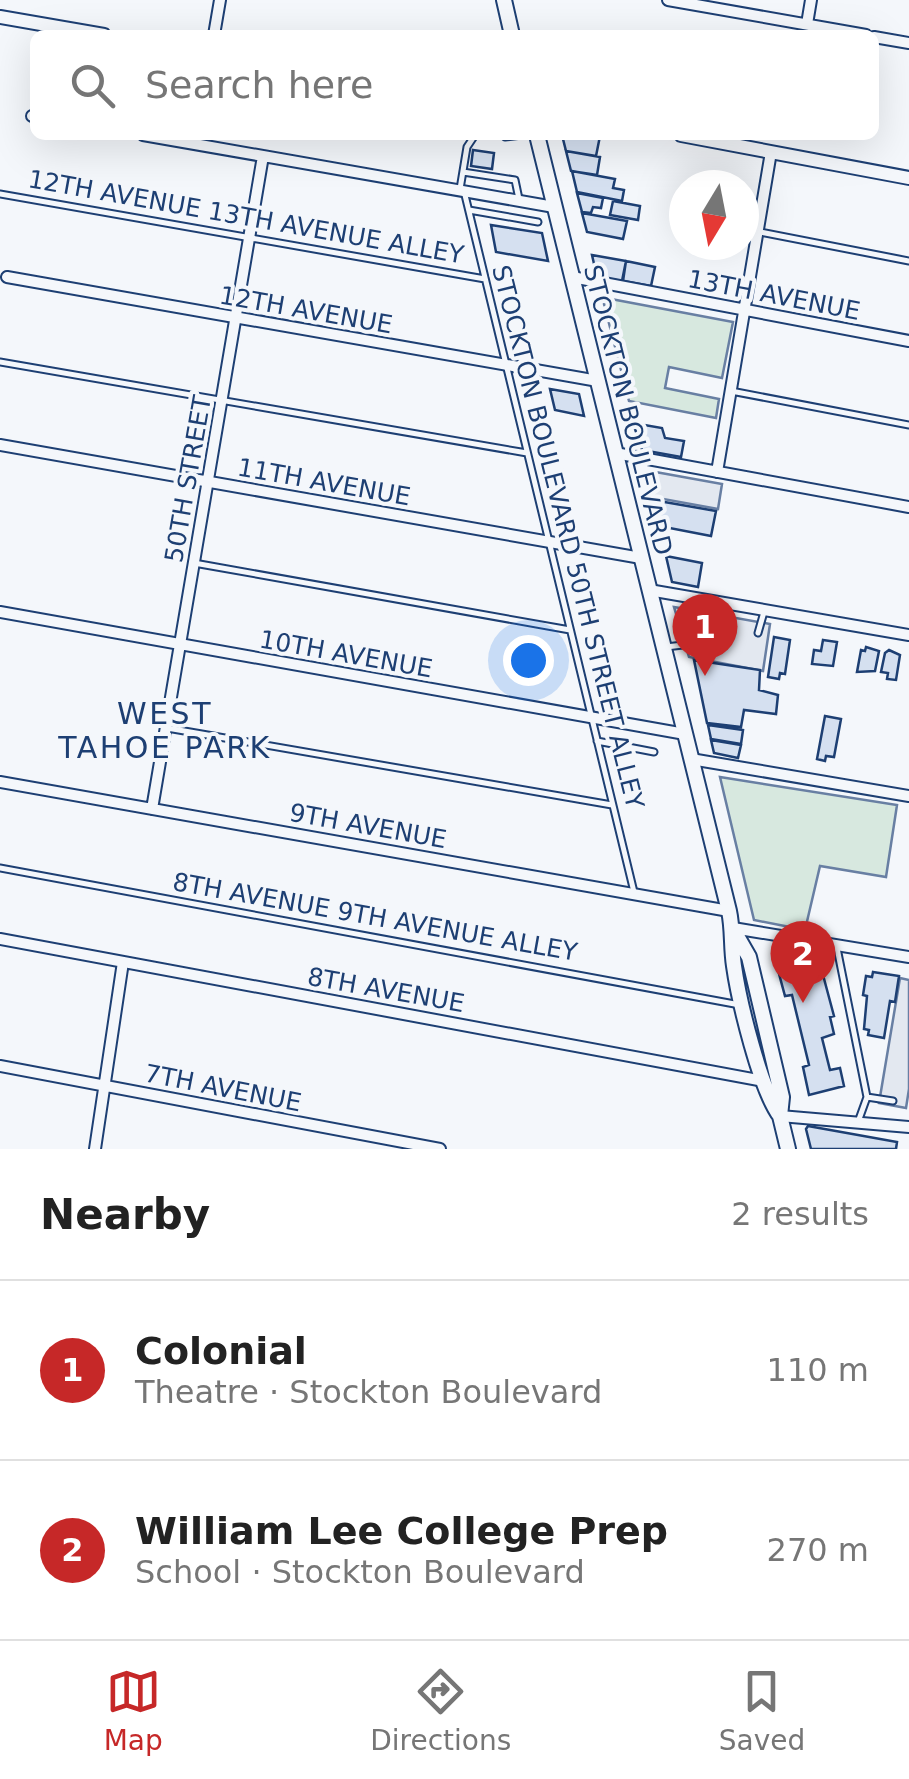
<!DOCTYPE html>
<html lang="en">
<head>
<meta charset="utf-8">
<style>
  :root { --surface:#fff; --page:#f6f6f6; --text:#222; --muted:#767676; --line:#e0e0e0; --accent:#c62828 }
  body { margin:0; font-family:"DejaVu Sans",sans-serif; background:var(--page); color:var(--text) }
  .compass { position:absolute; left:669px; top:170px; width:90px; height:90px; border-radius:50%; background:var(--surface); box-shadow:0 10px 40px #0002; rotate:190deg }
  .you { position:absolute; left:528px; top:660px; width:35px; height:35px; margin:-25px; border:8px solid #fff; border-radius:50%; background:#1a73e8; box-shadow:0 0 0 15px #1a73e833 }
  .badge { display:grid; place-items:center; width:65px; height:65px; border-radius:50%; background:var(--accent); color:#fff; font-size:32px; font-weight:700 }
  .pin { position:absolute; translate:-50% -82px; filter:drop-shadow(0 2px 5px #0008) }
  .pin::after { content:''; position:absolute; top:52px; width:35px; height:30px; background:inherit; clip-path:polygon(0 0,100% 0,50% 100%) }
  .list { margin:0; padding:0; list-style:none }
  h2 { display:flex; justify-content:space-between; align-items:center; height:130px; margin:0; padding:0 40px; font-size:42px }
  h2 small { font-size:32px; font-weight:400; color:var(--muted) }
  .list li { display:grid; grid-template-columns:65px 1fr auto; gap:30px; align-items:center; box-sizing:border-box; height:180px; padding:0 40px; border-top:2px solid var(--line) }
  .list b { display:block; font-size:38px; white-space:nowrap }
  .list p { margin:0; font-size:32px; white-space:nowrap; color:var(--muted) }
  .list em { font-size:32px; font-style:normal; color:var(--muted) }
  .icon { flex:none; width:55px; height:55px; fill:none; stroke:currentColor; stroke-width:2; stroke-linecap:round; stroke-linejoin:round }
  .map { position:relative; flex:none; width:909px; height:1149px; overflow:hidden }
  .search { position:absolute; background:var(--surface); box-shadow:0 10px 40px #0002; left:30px; right:30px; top:30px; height:110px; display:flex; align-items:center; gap:25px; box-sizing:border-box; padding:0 35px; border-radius:15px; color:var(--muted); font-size:38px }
  .sheet { height:490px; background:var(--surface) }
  nav { display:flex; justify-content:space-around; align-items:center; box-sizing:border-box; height:140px; border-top:2px solid var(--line); background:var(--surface); font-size:28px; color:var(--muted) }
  nav a { display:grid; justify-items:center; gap:5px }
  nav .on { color:var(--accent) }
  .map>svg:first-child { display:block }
  .green { fill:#d7e8df; stroke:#687fa3; stroke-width:2.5 }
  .parking { fill:#e3e8f0; stroke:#687fa3; stroke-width:2.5 }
  .building { fill:#d5e0f0; stroke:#1d3f73; stroke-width:2.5 }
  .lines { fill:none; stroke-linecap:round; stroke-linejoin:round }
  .service-casing { stroke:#1d3f73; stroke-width:9 }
  .minor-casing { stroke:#1d3f73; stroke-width:14 }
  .tertiary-casing { stroke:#1d3f73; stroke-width:16 }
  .secondary-casing { stroke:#1d3f73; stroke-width:18 }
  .service { stroke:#f4f7fb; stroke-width:5 }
  .minor { stroke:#f4f7fb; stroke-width:10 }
  .tertiary { stroke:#f4f7fb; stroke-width:12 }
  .secondary { stroke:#f4f7fb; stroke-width:14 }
  .labels { text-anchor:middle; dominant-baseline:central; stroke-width:8; stroke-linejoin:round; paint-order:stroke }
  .street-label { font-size:25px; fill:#1d3f73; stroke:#f4f7fb }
  .quarter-label { font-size:30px; letter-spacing:2.5px; fill:#1d3f73; stroke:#f4f7fb }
</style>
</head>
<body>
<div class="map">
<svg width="909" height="1149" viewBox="0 0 909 1149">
  <rect width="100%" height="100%" fill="#f4f7fb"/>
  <path class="green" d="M611 299 733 322 722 378 669 367 665 388 719 399 716 418 629 401 604 304Z
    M720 777 897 805 886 877 820 866 805 930 754 920Z"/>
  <path class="parking" d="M650 471 722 484 718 509 652 497 648 477Z
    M674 607 770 624 763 671 689 657Z
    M900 978 909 980V1089L906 1108 879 1103Z"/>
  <path class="building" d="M562 135 600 136 596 156 566 151Z
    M473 150 494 153 492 169 471 166Z
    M566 151 600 157 597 175 571 171Z
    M572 171 615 179 613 188 624 190 622 201 577 192Z
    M577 193 603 198 601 208 593 207 591 213 582 212Z
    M613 201 640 206 638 220 610 215Z
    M582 213 627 221 623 239 587 232Z
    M491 225 542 233 548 261 496 252Z
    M592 255 626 261 622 281 597 277Z
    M626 261 655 267 651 286 623 281Z
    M550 389 579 394 584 416 555 410Z
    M633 423 662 428 665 438 684 441 681 457 642 450Z
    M653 500 716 511 711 536 659 526Z
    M666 556 702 563 698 587 672 582Z
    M774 637 790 640 785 674 780 673 779 679 768 677Z
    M823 640 837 642 833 666 812 664 814 650 821 651Z
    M866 647 879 651 875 671 857 672 861 650 865 651Z
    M889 650 900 655 896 680 887 679 888 673 881 672 885 653Z
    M694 660 760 670 759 690 778 695 776 714 744 710 741 727 707 723Z
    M825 716 841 719 834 757 826 756 825 761 817 759Z
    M708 725 743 730 741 744 711 739Z
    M711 740 741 745 738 758 714 753Z
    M814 960 818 976 823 975 834 1016 830 1017 834 1034 822 1038 830 1070 840 1068 844 1086 809 1095 803 1067 809 1065 792 995 785 996 778 970Z
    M873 972 899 976 895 1002 890 1001 884 1038 868 1035 869 1030 864 1029 867 996 863 995 866 976 872 977Z
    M808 1126 897 1142 896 1149H811L806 1129Z"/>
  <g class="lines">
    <defs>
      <path id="service" d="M505 137 522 135
        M463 172 515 180 519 199
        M460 189 467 147 475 135
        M464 191 634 892
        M0 194 485 279
        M469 210 538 222
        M760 232 909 261
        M0 362 527 453
        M731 391 909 425
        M194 563 570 630
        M758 633 764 612
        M666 647 691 644
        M167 728 612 805
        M597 741 654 752
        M0 868 740 1005
        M837 948 867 1097 858 1122
        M867 1097 893 1101"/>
      <path id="minor" d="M668 0 866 35
        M807 24 811 0
        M214 35 220 0
        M874 37 909 43
        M32 116H35
        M143 135 554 207
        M7 277 598 381
        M572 277 909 341
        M0 445 641 558
        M615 453 909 507
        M717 472 771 152
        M649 590 909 635
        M0 612 685 734
        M691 759 909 796
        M0 782 729 911
        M152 809 263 156
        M733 928 909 957
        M0 939 764 1081
        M0 1066 440 1149
        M780 1116 909 1127
        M95 1149 123 962"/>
      <path id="tertiary" d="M0 17 104 35
        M681 135 909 178"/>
      <path id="secondary" d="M504 0 512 35
        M537 135 729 911C733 929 731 947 734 966 739 1001 760 1089 780 1116
        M733 929 749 957 782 1097 780 1116 788 1149"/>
    </defs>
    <use href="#service" class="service-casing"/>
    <use href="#minor" class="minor-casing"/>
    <use href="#tertiary" class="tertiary-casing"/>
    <use href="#secondary" class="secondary-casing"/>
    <use href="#service" class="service"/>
    <use href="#minor" class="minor"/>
    <use href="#tertiary" class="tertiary"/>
    <use href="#secondary" class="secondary"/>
  </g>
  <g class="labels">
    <g class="street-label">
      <text transform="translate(246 217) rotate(10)">12TH AVENUE 13TH AVENUE ALLEY</text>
      <text transform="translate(774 295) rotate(11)">13TH AVENUE</text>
      <text transform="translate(306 310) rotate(10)">12TH AVENUE</text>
      <text transform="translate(628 410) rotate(76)">STOCKTON BOULEVARD</text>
      <text transform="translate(188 479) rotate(-80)">50TH STREET</text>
      <text transform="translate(324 482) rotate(10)">11TH AVENUE</text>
      <text transform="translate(568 537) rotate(76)">STOCKTON BOULEVARD 50TH STREET ALLEY</text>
      <text transform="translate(346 654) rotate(10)">10TH AVENUE</text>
      <text transform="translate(368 826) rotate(10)">9TH AVENUE</text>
      <text transform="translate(375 917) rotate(10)">8TH AVENUE 9TH AVENUE ALLEY</text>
      <text transform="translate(386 990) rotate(10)">8TH AVENUE</text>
      <text transform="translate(223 1088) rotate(11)">7TH AVENUE</text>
    </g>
    <g class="quarter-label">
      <text x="165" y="713">WEST<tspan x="165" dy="34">TAHOE PARK</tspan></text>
    </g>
  </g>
</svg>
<svg class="compass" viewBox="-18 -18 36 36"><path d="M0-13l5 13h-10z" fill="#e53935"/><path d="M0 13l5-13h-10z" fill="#767676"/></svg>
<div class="you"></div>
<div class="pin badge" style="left:705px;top:676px">1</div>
<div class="pin badge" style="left:803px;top:1003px">2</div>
<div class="search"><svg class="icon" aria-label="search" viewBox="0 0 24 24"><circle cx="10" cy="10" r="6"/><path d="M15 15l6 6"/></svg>Search here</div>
</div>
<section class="sheet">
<h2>Nearby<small>2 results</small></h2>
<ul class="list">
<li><span class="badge">1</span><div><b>Colonial</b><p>Theatre · Stockton Boulevard</p></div><em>110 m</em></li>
<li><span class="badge">2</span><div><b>William Lee College Prep</b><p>School · Stockton Boulevard</p></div><em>270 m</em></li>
</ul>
</section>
<nav>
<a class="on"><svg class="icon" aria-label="map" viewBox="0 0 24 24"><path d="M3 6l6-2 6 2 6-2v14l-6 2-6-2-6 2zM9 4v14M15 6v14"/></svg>Map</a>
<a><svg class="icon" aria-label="directions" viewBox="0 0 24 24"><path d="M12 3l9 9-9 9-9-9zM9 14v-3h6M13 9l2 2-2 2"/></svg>Directions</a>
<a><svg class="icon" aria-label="saved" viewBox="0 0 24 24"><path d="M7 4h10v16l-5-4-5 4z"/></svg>Saved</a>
</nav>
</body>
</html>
